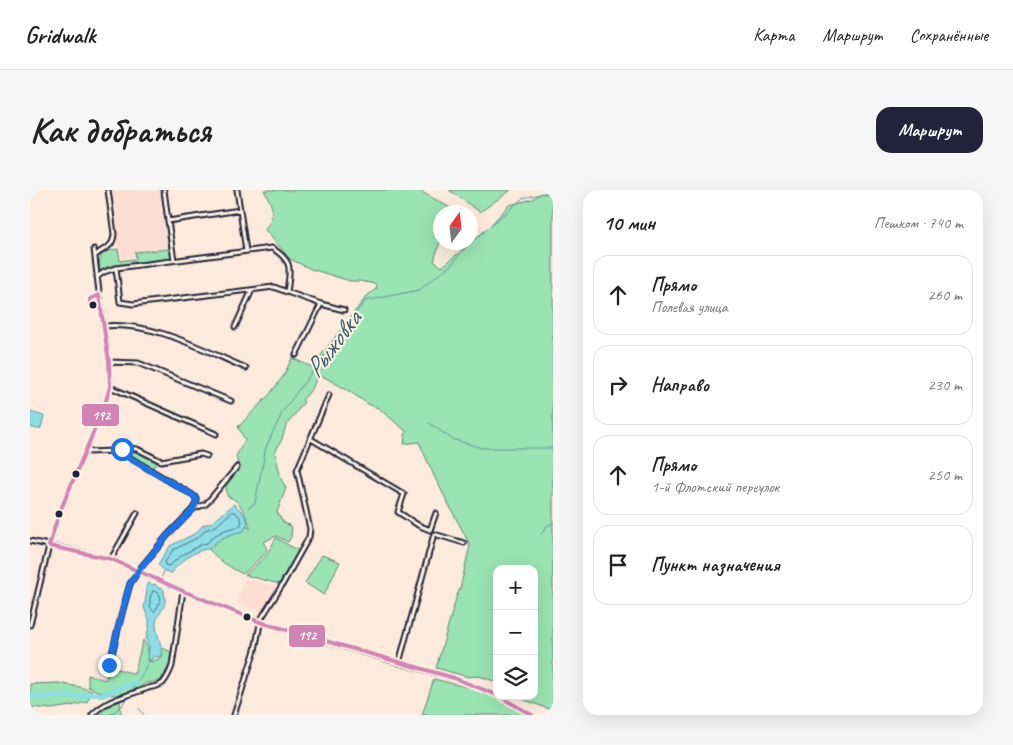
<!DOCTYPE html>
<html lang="ru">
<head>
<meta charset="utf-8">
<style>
  :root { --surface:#fff; --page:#f6f6f6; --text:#222; --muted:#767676; --line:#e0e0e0; --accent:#22223b }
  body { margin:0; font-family:Caveat,sans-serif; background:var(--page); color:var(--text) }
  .controls { position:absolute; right:15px; bottom:15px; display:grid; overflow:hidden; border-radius:10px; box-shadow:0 5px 20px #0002 }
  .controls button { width:45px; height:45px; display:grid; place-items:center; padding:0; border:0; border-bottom:1px solid var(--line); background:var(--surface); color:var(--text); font:25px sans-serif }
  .compass { position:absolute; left:403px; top:15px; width:45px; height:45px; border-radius:50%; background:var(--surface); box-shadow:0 5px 20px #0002; rotate:15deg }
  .stop { position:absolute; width:15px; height:15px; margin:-11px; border:4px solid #1a73e8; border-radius:50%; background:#fff }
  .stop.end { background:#1a73e8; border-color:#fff; box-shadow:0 1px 5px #0008 }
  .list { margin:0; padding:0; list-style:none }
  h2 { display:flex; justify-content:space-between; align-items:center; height:65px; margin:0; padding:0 20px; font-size:21px }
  h2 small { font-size:16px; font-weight:400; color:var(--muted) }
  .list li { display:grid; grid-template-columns:32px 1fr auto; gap:15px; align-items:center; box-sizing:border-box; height:80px; margin:0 10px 10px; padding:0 10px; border:1px solid var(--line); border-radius:15px }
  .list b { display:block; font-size:19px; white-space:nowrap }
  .list p { margin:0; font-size:16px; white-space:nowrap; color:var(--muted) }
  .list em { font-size:16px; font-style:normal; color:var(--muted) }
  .icon { flex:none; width:28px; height:28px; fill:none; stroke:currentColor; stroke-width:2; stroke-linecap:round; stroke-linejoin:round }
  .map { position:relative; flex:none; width:523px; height:525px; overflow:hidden; border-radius:15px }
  header { display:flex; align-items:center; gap:30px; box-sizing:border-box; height:70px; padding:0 25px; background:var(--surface); border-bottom:1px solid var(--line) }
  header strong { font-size:24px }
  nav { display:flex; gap:28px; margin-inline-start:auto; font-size:18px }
  .intro { display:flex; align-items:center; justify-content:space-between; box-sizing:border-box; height:120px; padding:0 30px }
  h1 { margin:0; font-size:35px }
  .button { padding:12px 22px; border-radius:15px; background:var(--accent); color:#fff; font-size:18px; font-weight:700 }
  main { display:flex; gap:30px; padding:0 30px }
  aside { flex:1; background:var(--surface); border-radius:15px; box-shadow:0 5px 20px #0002 }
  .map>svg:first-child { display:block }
  .built { fill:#fcded2 }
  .green { fill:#9ae3b2; stroke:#5e8276 }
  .water { fill:#8cdde6; stroke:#6292a2 }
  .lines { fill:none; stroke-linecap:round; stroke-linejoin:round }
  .shore { stroke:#4c6d7f; stroke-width:1 }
  .stream { stroke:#6292a2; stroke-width:1 }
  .river { stroke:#8cdde6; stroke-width:5 }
  .minor-casing { stroke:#22223b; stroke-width:7 }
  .minor { stroke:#fcf5e5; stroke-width:3 }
  .bus-1-casing { stroke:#fcf5e5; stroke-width:8 }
  .bus-1 { stroke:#d382b4; stroke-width:4 }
  .route { stroke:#1a73e8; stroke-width:6 }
  .bus-dot { fill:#22223b; stroke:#fcf5e5; stroke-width:2 }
  .labels { text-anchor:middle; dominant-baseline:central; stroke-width:4; stroke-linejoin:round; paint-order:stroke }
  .water-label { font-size:26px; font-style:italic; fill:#425a6e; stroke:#fcf5e5 }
  .line-badge { stroke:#fcf5e5; stroke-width:2 }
  .badge-label { font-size:14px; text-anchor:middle; font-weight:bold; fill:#fff }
</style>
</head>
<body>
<header>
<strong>Gridwalk</strong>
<nav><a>Карта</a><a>Маршрут</a><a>Сохранённые</a></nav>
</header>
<div class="intro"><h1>Как добраться</h1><a class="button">Маршрут</a></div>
<main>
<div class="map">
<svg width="523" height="525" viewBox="0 0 523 525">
  <rect width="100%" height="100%" fill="#fcebdc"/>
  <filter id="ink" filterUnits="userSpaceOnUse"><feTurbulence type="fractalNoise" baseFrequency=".02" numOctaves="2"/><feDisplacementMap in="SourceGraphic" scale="10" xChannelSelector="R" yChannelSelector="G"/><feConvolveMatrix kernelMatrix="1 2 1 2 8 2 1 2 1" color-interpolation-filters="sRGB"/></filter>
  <g filter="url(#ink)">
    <path class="built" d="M80 0H131L139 59 105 62 106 69 90 71Z
      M215 388 247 397 232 422 207 413Z"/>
    <path class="green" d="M131 0H133L142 68 141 69 84 77V75H82V77L79 78 77 76 73 81H70C67 64 74 61 88 59L90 71 106 69 105 62 139 59Z
      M234 0H388L428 22H410V52L404 71 412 77 458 38 479 15 503 9 511 3 515 4 520 0H523V523L521 520 485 506H504V379H467V492L449 486 438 487 406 478 427 405 430 399 440 355 405 288 389 252 374 254 376 241 348 218 338 214 319 201 296 188 288 185 282 199 272 210 274 212 256 236 252 249 245 262 251 289 256 298 247 322 253 332 262 337 261 347 258 352 246 346 233 352 237 359 236 363 213 384C199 377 188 370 179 359 189 348 199 344 213 341L217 336 220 339C220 331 211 315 205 310 203 308 200 308 197 306L196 296 209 278 206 266 215 250 208 237 240 204 254 185 262 168 282 177 336 107 347 98 346 94 330 91H320L281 79 260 69 235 40C246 23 243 17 234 0Z
      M419 0H481L450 22Z
      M101 260 109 261 128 271 122 279 92 261Z
      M246 348 269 361 249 394 215 385 236 366Z
      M292 365 310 372 294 405 275 393Z
      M113 450 118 458 117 470 122 472 132 467 133 458 141 462 139 476 130 491 116 493 107 499 85 505 72 503 58 497V485L75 490 81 477 104 484Z
      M404 489 448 500 472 510 499 525H392Z
      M28 493 50 497 62 501 57 512 41 516 21 519 0 517V494Z
      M90 511 91 523 90 525H70C76 517 80 513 90 511Z"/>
    <path class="water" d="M0 222 14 226 11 238 7 239 0 237Z
      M204 314 213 323 218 332 214 341C199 344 189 348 179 359 168 358 146 374 142 383 136 383 131 378 128 374L140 356 166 343 173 335 183 332Z
      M119 393 122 395 125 394 128 398H132L134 400C134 405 136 408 135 412 134 420 126 426 126 434 126 445 133 454 131 466L128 467 124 466 121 471 118 470 119 457 116 449 119 437V429L114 418 117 401 116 398 117 394Z"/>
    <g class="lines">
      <path class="shore" d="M202 322H205L209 326 212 332 210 336 195 340 184 346 177 353 172 354 151 366 139 376 135 375V372L143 360 169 347 175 340 186 336Z
        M123 401 129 403 131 409 126 420 124 422C118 417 119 407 123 401Z"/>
      <path class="stream" d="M399 233 422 249 452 258H523
        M218 318 225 313 236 257 253 221 335 111 389 100 421 75 437 56 493 8 523 1
        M511 344 517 336 523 333
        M131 389 134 381
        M100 502 110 488 120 469
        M109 518 114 525
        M80 525 92 516 98 505"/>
      <path class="river" d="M93 496 106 493
        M0 506 19 507 26 506H53L64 504 74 505 91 497"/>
      <defs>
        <path id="minor" d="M134 0 138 31 210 20
          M207 0 216 61
          M138 31 144 70
          M242 58C264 72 260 79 257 102L244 97 103 114 90 112 86 78Z
          M66 65C74 57 83 59 84 44L78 0
          M67 87 74 82 86 78
          M257 102 291 114 314 120
          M74 136C124 132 171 159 216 178
          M205 137 222 100
          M266 165 291 114
          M79 172 108 173 201 211
          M80 197 186 244
          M281 249 374 304 368 322 388 335 400 340 406 323
          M87 261 95 258 107 259 131 271 171 264 177 266
          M55 262 87 261 92 263 161 304 166 308V313L163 319
          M0 351 81 369 153 401 230 432 369 473 424 488 467 505
          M81 369 107 323
          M0 435 19 356 28 326 74 217 80 197 79 172 69 102 64 59
          M369 473 404 344 434 353
          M78 480 93 419 100 394 108 381 137 346 163 319 176 314 207 277
          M469 506 502 525
          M62 525C78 508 98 506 118 498 123 497 129 496 133 493 137 488 140 482 142 476L153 401
          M204 525 225 460 231 429 251 397 279 347 280 339 267 280 299 205"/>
      </defs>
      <use href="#minor" class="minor-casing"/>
      <use href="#minor" class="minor"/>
      <defs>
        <path id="bus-1" d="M19 356 81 369 153 401 230 432 424 488 467 505
          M19 356 28 326 74 217 80 197 79 172 69 105 60 109V114L63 115
          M469 506 502 525"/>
      </defs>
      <use href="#bus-1" class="bus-1-casing"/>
      <use href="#bus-1" class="bus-1"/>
    </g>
  </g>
  <g class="lines" filter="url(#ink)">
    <path class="route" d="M79 475 93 419 100 394 109 380 137 346 163 320 166 313V308L161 304 87 261 92 259"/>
  </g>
  <g class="bus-dot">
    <circle cx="63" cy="115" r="4.5"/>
    <circle cx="46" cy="284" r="4.5"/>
    <circle cx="29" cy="324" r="4.5"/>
    <circle cx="217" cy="427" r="4.5"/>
  </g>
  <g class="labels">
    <g class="water-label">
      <text transform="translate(303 154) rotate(-53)">Рыжовка</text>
    </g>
  </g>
  <g class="line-badge">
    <rect x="51" y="213" width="39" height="24" rx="5" fill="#d382b4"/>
    <rect x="258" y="434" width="38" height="24" rx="5" fill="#d382b4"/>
  </g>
  <g class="badge-label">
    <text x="71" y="230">192</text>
    <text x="277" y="450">192</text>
  </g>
</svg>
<div class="controls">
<button>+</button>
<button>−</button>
<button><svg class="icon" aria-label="layers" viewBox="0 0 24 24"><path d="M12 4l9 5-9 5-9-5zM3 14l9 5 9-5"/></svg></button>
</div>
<svg class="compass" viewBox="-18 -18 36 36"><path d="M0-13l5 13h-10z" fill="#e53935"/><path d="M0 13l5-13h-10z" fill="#767676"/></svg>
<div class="stop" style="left:92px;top:259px"></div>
<div class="stop end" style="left:79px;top:475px"></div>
</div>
<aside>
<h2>10 мин<small>Пешком · 740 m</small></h2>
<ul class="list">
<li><svg class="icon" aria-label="ahead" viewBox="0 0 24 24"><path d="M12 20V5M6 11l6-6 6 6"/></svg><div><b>Прямо</b><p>Полевая улица</p></div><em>260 m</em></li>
<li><svg class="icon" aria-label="right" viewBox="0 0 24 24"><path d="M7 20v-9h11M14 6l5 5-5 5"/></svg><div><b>Направо</b></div><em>230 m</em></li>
<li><svg class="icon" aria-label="ahead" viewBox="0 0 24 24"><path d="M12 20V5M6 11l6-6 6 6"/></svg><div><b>Прямо</b><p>1-й Флотский переулок</p></div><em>250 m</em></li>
<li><svg class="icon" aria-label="arrive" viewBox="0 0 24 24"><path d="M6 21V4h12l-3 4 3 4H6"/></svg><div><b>Пункт назначения</b></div></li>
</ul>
</aside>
</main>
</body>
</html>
